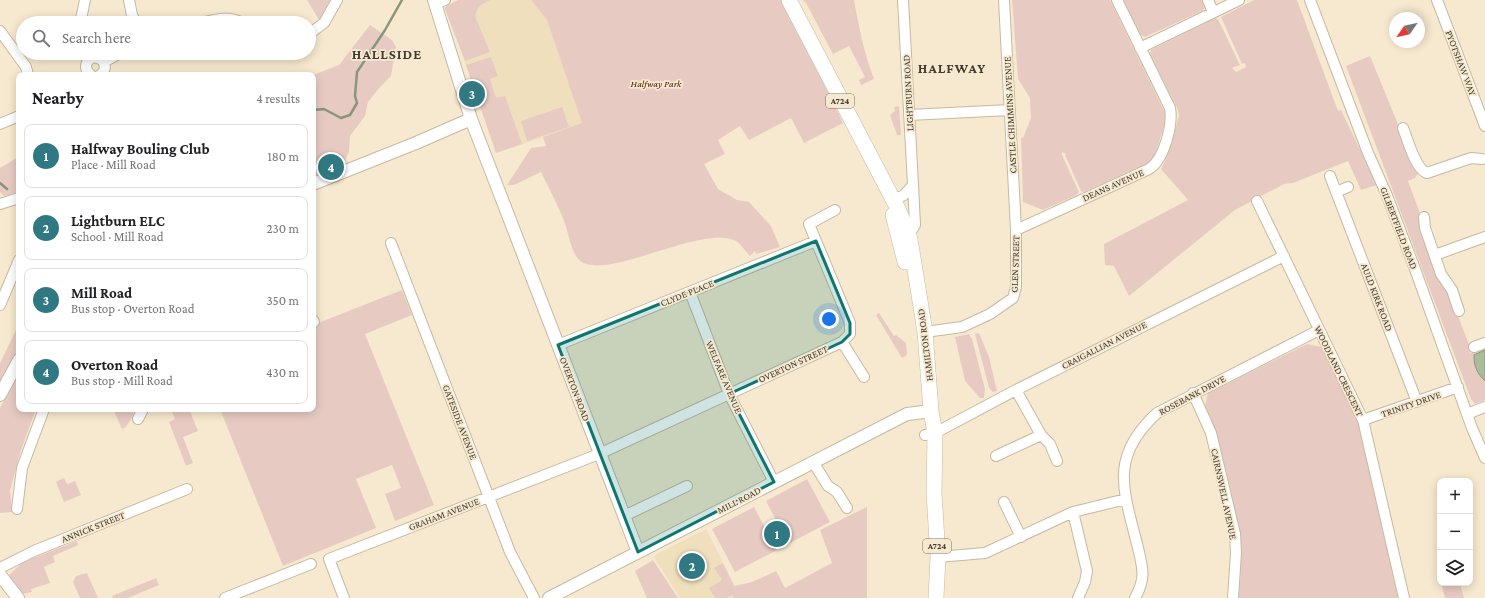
<!DOCTYPE html>
<html lang="en">
<head>
<meta charset="utf-8">
<style>
  :root { --surface:#fff; --page:#f6f6f6; --text:#202124; --muted:#757577; --line:#e0e0e0; --accent:#317982 }
  body { margin:0; font-family:"Crimson Pro",serif; background:var(--page); color:var(--text) }
  .controls { position:absolute; right:12px; bottom:12px; display:grid; overflow:hidden; border-radius:8px; box-shadow:0 2px 10px #0003 }
  .controls button { width:36px; height:36px; display:grid; place-items:center; padding:0; border:0; border-bottom:1px solid var(--line); background:var(--surface); color:var(--text); font:20px sans-serif }
  .compass { position:absolute; left:1389px; top:12px; width:36px; height:36px; border-radius:50%; background:var(--surface); box-shadow:0 2px 10px #0003; rotate:236deg }
  .you { position:absolute; left:829px; top:319px; width:14px; height:14px; margin:-10px; border:3px solid #fff; border-radius:50%; background:#1a73e8; box-shadow:0 0 0 6px #1a73e833 }
  .badge { display:grid; place-items:center; width:26px; height:26px; border-radius:50%; background:var(--accent); color:#fff; font-size:13px; font-weight:700 }
  .pin { position:absolute; translate:-50% -50%; border:2px solid #fff; box-shadow:0 1px 4px #0006 }
  .list { margin:0; padding:0; list-style:none }
  h2 { display:flex; justify-content:space-between; align-items:center; height:52px; margin:0; padding:0 16px; font-size:17px }
  h2 small { font-size:13px; font-weight:400; color:var(--muted) }
  .list li { display:grid; grid-template-columns:26px 1fr auto; gap:12px; align-items:center; box-sizing:border-box; height:64px; margin:0 8px 8px; padding:0 8px; border:1px solid var(--line); border-radius:8px }
  .list b { display:block; font-size:15px; white-space:nowrap }
  .list p { margin:0; font-size:13px; white-space:nowrap; color:var(--muted) }
  .list em { font-size:13px; font-style:normal; color:var(--muted) }
  .icon { flex:none; width:22px; height:22px; fill:none; stroke:currentColor; stroke-width:2; stroke-linecap:round; stroke-linejoin:round }
  .map { position:relative; flex:none; width:1485px; height:598px; overflow:hidden }
  .search { position:absolute; background:var(--surface); box-shadow:0 2px 10px #0003; left:16px; top:16px; width:300px; height:44px; display:flex; align-items:center; gap:10px; box-sizing:border-box; padding:0 14px; border-radius:22px; color:var(--muted); font-size:15px }
  .panel { position:absolute; background:var(--surface); box-shadow:0 2px 10px #0003; left:16px; top:72px; width:300px; height:340px; border-radius:8px }
  .map>svg:first-child { display:block }
  .built { fill:#efdfbd }
  .green { fill:#e7cbc3 }
  .water { fill:#a9bd9c; stroke:#8a967c }
  .lines { fill:none; stroke-linecap:round; stroke-linejoin:round }
  .stream { stroke:#8a967c; stroke-width:2.5 }
  .minor-casing { stroke:#c6b9a0; stroke-width:12 }
  .tertiary-casing { stroke:#c6b9a0; stroke-width:14 }
  .primary-casing { stroke:#c6b9a0; stroke-width:16 }
  .minor { stroke:#fff; stroke-width:10 }
  .tertiary { stroke:#fff; stroke-width:12 }
  .primary { stroke:#fff; stroke-width:15 }
  .marked { fill:#0f766e; fill-opacity:0.2; stroke:#0f766e; stroke-width:3; stroke-linejoin:round }
  .labels { text-anchor:middle; dominant-baseline:central; stroke-width:3.5; stroke-linejoin:round; paint-order:stroke }
  .shield { fill:#f7e9cf; stroke:#776f60; stroke-width:1 }
  .shield-label { font-size:9px; font-weight:bold; fill:#403b31 }
  .street-label { font-size:10px; fill:#403b31; stroke:#f7e9cf }
  .park-label { font-size:10px; font-style:italic; fill:#4b190c; stroke:#f7e9cf }
  .district-label { font-size:14px; font-weight:bold; letter-spacing:1px; fill:#403b31; stroke:#f7e9cf }
</style>
</head>
<body>
<div class="map">
<svg width="1485" height="598" viewBox="0 0 1485 598">
  <rect width="100%" height="100%" fill="#f7e9cf"/>
  <path class="built" d="M488 0H531L547 20 583 124 496 153 447 10Z
    M706 529 741 598H680L654 557 657 554Z"/>
  <path class="green" d="M307 0H330L319 20Z
    M458 0H490L479 6 475 16 490 52 465 61 445 9 446 6Z
    M531 0H783L843 123 804 143 791 118 749 140 740 126 718 140 725 154 704 164 718 189 737 200 749 202 771 226 780 247 756 254 755 251 750 256C746 252 741 244 736 241 699 223 595 289 576 256 569 245 568 228 562 216 556 201 548 187 541 172L514 185H507L531 148 546 146 543 137 582 123 547 20Z
    M803 0H854C859 27 864 53 874 79L861 85 859 80 865 77 849 46 833 54 806 3Z
    M1012 0H1110L1167 117 1154 158 1150 162 1084 192 1081 191 1065 155 1066 154 1062 152V155L1079 192 1077 195 1043 210 1023 202 1021 138H1023L1031 118 1030 98 1018 79Z
    M1123 0H1203L1206 7 1202 11 1145 37 1140 34Z
    M1254 0H1297L1338 111 1341 110 1377 185 1361 190 1348 161 1293 183 1284 184 1235 210 1129 296 1114 266 1105 265 1104 244 1188 200 1161 169 1167 157 1179 116 1178 110 1150 54 1151 50 1215 18 1218 19 1240 65 1232 68 1236 72 1246 67 1245 63 1242 64 1221 17Z
    M370 25 392 40 396 47 391 76 380 87 368 102 365 116 350 136 349 152 345 160 339 165 313 176V75L339 65Z
    M1370 56 1418 173 1415 178 1408 181 1469 345 1470 353 1485 348V400L1475 404 1471 399 1346 66Z
    M491 57 498 76 490 79 496 98 505 96 522 144 496 153 466 65Z
    M899 106 901 135H897L890 115 895 111 894 107Z
    M562 107 569 127 527 141 521 121Z
    M18 157 19 192 4 196 0 192V168Z
    M402 290 412 315 365 334 434 505 395 521 385 494 401 488 392 465 356 479 376 528 283 566 220 409H313V325Z
    M879 313 894 336 896 335 906 343 907 355 902 358 876 315Z
    M19 324V350L0 380V363Z
    M979 333 989 357 997 391 993 392 989 388 975 334Z
    M969 334 972 339 985 389 984 398H980L965 381 955 337Z
    M1307 344 1321 347 1358 422 1398 598H1238C1246 553 1236 511 1225 467 1220 446 1215 425 1205 406L1208 393Z
    M19 372V409H36L20 453 10 491 12 512 0 513V408Z
    M113 409H131L134 414 126 427 122 429Z
    M171 409H189L198 431 183 437 193 463 186 466 169 422 175 419Z
    M64 478 67 484 75 481 81 495 64 502 56 482Z
    M807 479 830 522 788 544 766 501Z
    M754 507 777 550 735 572 712 529Z
    M867 507V598H734L732 595 726 598H715L709 588 722 580 714 568 723 563 734 586 752 582 776 571 785 588 832 563 820 530Z
    M77 541 78 545 53 556 55 562 44 567 50 583 31 589 32 592 23 594 13 584 9 575 23 562Z
    M653 560 678 598H647L635 571Z
    M87 573 98 598H80L73 582 76 576Z
    M156 578 159 585 128 598H113L112 596Z
    M1441 583H1460L1464 598H1445Z"/>
  <path class="water" d="M1485 350V381C1477 373 1474 367 1474 355Z"/>
  <g class="lines">
    <path class="stream" d="M313 110 324 109 341 118 350 115 357 103 355 96 357 72 385 30 402 0
      M0 183 7 189"/>
    <defs>
      <path id="minor" d="M129 0 132 15 136 23
        M1208 0 1213 12
        M1310 0 1368 153 1386 193 1415 269 1472 428 1485 458
        M1437 0 1485 126
        M435 4 445 0
        M82 23 81 19 85 0
        M201 23C214 20 230 15 242 23
        M0 31 26 67 28 75
        M309 34 324 23 337 0
        M1140 48 1239 0
        M266 53H271
        M104 62 120 53
        M91 75C83 69 85 59 95 57L102 60C106 65 106 71 100 75
        M909 115 1010 110
        M0 124 19 116
        M1403 128C1408 140 1415 169 1427 173L1471 158 1482 159
        M1330 176 1417 402
        M1336 192 1348 187
        M892 201 904 195 913 185 903 0
        M1257 201 1363 420 1404 598
        M0 204 19 198
        M1424 217 1425 228 1441 274 1452 290 1459 311
        M1016 230 1149 169C1164 160 1173 125 1170 108L1117 0
        M909 235 915 225 913 185
        M391 243 510 552 534 598
        M1435 255 1485 237
        M690 292 729 394 774 482
        M0 305 19 260
        M313 320 314 322
        M925 332 962 327 990 314 1013 298 1016 287V230L1004 0
        M842 342 864 377
        M558 345 816 241
        M1474 347 1485 343
        M1193 393 1211 433 1235 534 1236 553 1233 598
        M1467 414 1485 407
        M138 419 143 409
        M1363 420 1458 387
        M925 435 935 433 1016 390 1284 256
        M1041 435 1050 444 1057 461
        M996 456 1041 435 1016 390
        M813 462 828 486 837 492 847 508
        M1004 502 1021 537
        M17 509 22 468 44 409
        M1073 512 1087 571 1085 582 1078 598
        M624 516 687 486
        M938 557 985 553 1073 512 1126 499
        M0 568 34 551 187 489
        M225 598 311 564
        M344 598 329 559 599 454 842 342 850 334V323L809 224 835 210
        M1135 598C1146 578 1143 569 1138 548 1124 491 1108 458 1157 413L1319 330"/>
      <path id="tertiary" d="M434 0 471 119 638 552
        M313 184 416 143 471 119
        M0 395 19 360
        M0 575 18 598
        M549 598 907 414 931 411"/>
      <path id="primary" d="M789 0 898 209 909 235 911 245 925 332 931 411 935 433 934 493 938 557 936 598
        M893 215 905 262"/>
    </defs>
    <use href="#minor" class="minor-casing"/>
    <use href="#tertiary" class="tertiary-casing"/>
    <use href="#primary" class="primary-casing"/>
    <use href="#minor" class="minor"/>
    <use href="#tertiary" class="tertiary"/>
    <use href="#primary" class="primary"/>
  </g>
  <path class="marked" d="M816 241 850 323V334L842 342 729 394 774 482 638 552 558 345Z"/>
  <g class="labels">
    <g class="shield">
      <rect x="826" y="94" width="28" height="14" rx="3"/>
      <rect x="923" y="539" width="28" height="14" rx="3"/>
    </g>
    <g class="shield-label">
      <text x="840" y="101">A724</text>
      <text x="937" y="546">A724</text>
    </g>
    <g class="street-label">
      <text transform="translate(1461 63) rotate(69)">PYOTSHAW WAY</text>
      <text transform="translate(908 93) rotate(-93)">LIGHTBURN ROAD</text>
      <text transform="translate(1010 115) rotate(-93)">CASTLE CHIMMINS AVENUE</text>
      <text transform="translate(1113 185) rotate(-24)">DEANS AVENUE</text>
      <text transform="translate(1399 228) rotate(69)">GILBERTFIELD ROAD</text>
      <text transform="translate(1015 264) rotate(-88)">GLEN STREET</text>
      <text transform="translate(687 293) rotate(-22)">CLYDE PLACE</text>
      <text transform="translate(1377 297) rotate(69)">AULD KIRK ROAD</text>
      <text transform="translate(925 345) rotate(-97)">HAMILTON ROAD</text>
      <text transform="translate(1104 345) rotate(-27)">CRAIGALLIAN AVENUE</text>
      <text transform="translate(793 364) rotate(-25)">OVERTON STREET</text>
      <text transform="translate(1339 371) rotate(64)">WOODLAND CRESCENT</text>
      <text transform="translate(724 377) rotate(67)">WELFARE AVENUE</text>
      <text transform="translate(575 389) rotate(69)">OVERTON ROAD</text>
      <text transform="translate(1192 395) rotate(-28)">ROSEBANK DRIVE</text>
      <text transform="translate(1411 404) rotate(-19)">TRINITY DRIVE</text>
      <text transform="translate(460 422) rotate(69)">GATESIDE AVENUE</text>
      <text transform="translate(1224 494) rotate(78)">CAIRNSWELL AVENUE</text>
      <text transform="translate(739 500) rotate(-27)">MILL ROAD</text>
      <text transform="translate(444 514) rotate(-21)">GRAHAM AVENUE</text>
      <text transform="translate(93 527) rotate(-22)">ANNICK STREET</text>
    </g>
    <g class="park-label">
      <text x="656" y="83">Halfway Park</text>
    </g>
    <g class="district-label">
      <text x="387" y="54">HALLSIDE</text>
      <text x="952" y="68">HALFWAY</text>
    </g>
  </g>
</svg>
<div class="controls">
<button>+</button>
<button>−</button>
<button><svg class="icon" aria-label="layers" viewBox="0 0 24 24"><path d="M12 4l9 5-9 5-9-5zM3 14l9 5 9-5"/></svg></button>
</div>
<svg class="compass" viewBox="-18 -18 36 36"><path d="M0-13l5 13h-10z" fill="#e53935"/><path d="M0 13l5-13h-10z" fill="#757577"/></svg>
<div class="you"></div>
<div class="pin badge" style="left:777px;top:534px">1</div>
<div class="pin badge" style="left:692px;top:566px">2</div>
<div class="pin badge" style="left:472px;top:94px">3</div>
<div class="pin badge" style="left:331px;top:167px">4</div>
<div class="search"><svg class="icon" aria-label="search" viewBox="0 0 24 24"><circle cx="10" cy="10" r="6"/><path d="M15 15l6 6"/></svg>Search here</div>
<section class="panel">
<h2>Nearby<small>4 results</small></h2>
<ul class="list">
<li><span class="badge">1</span><div><b>Halfway Bouling Club</b><p>Place · Mill Road</p></div><em>180 m</em></li>
<li><span class="badge">2</span><div><b>Lightburn ELC</b><p>School · Mill Road</p></div><em>230 m</em></li>
<li><span class="badge">3</span><div><b>Mill Road</b><p>Bus stop · Overton Road</p></div><em>350 m</em></li>
<li><span class="badge">4</span><div><b>Overton Road</b><p>Bus stop · Mill Road</p></div><em>430 m</em></li>
</ul>
</section>
</div>
</body>
</html>
